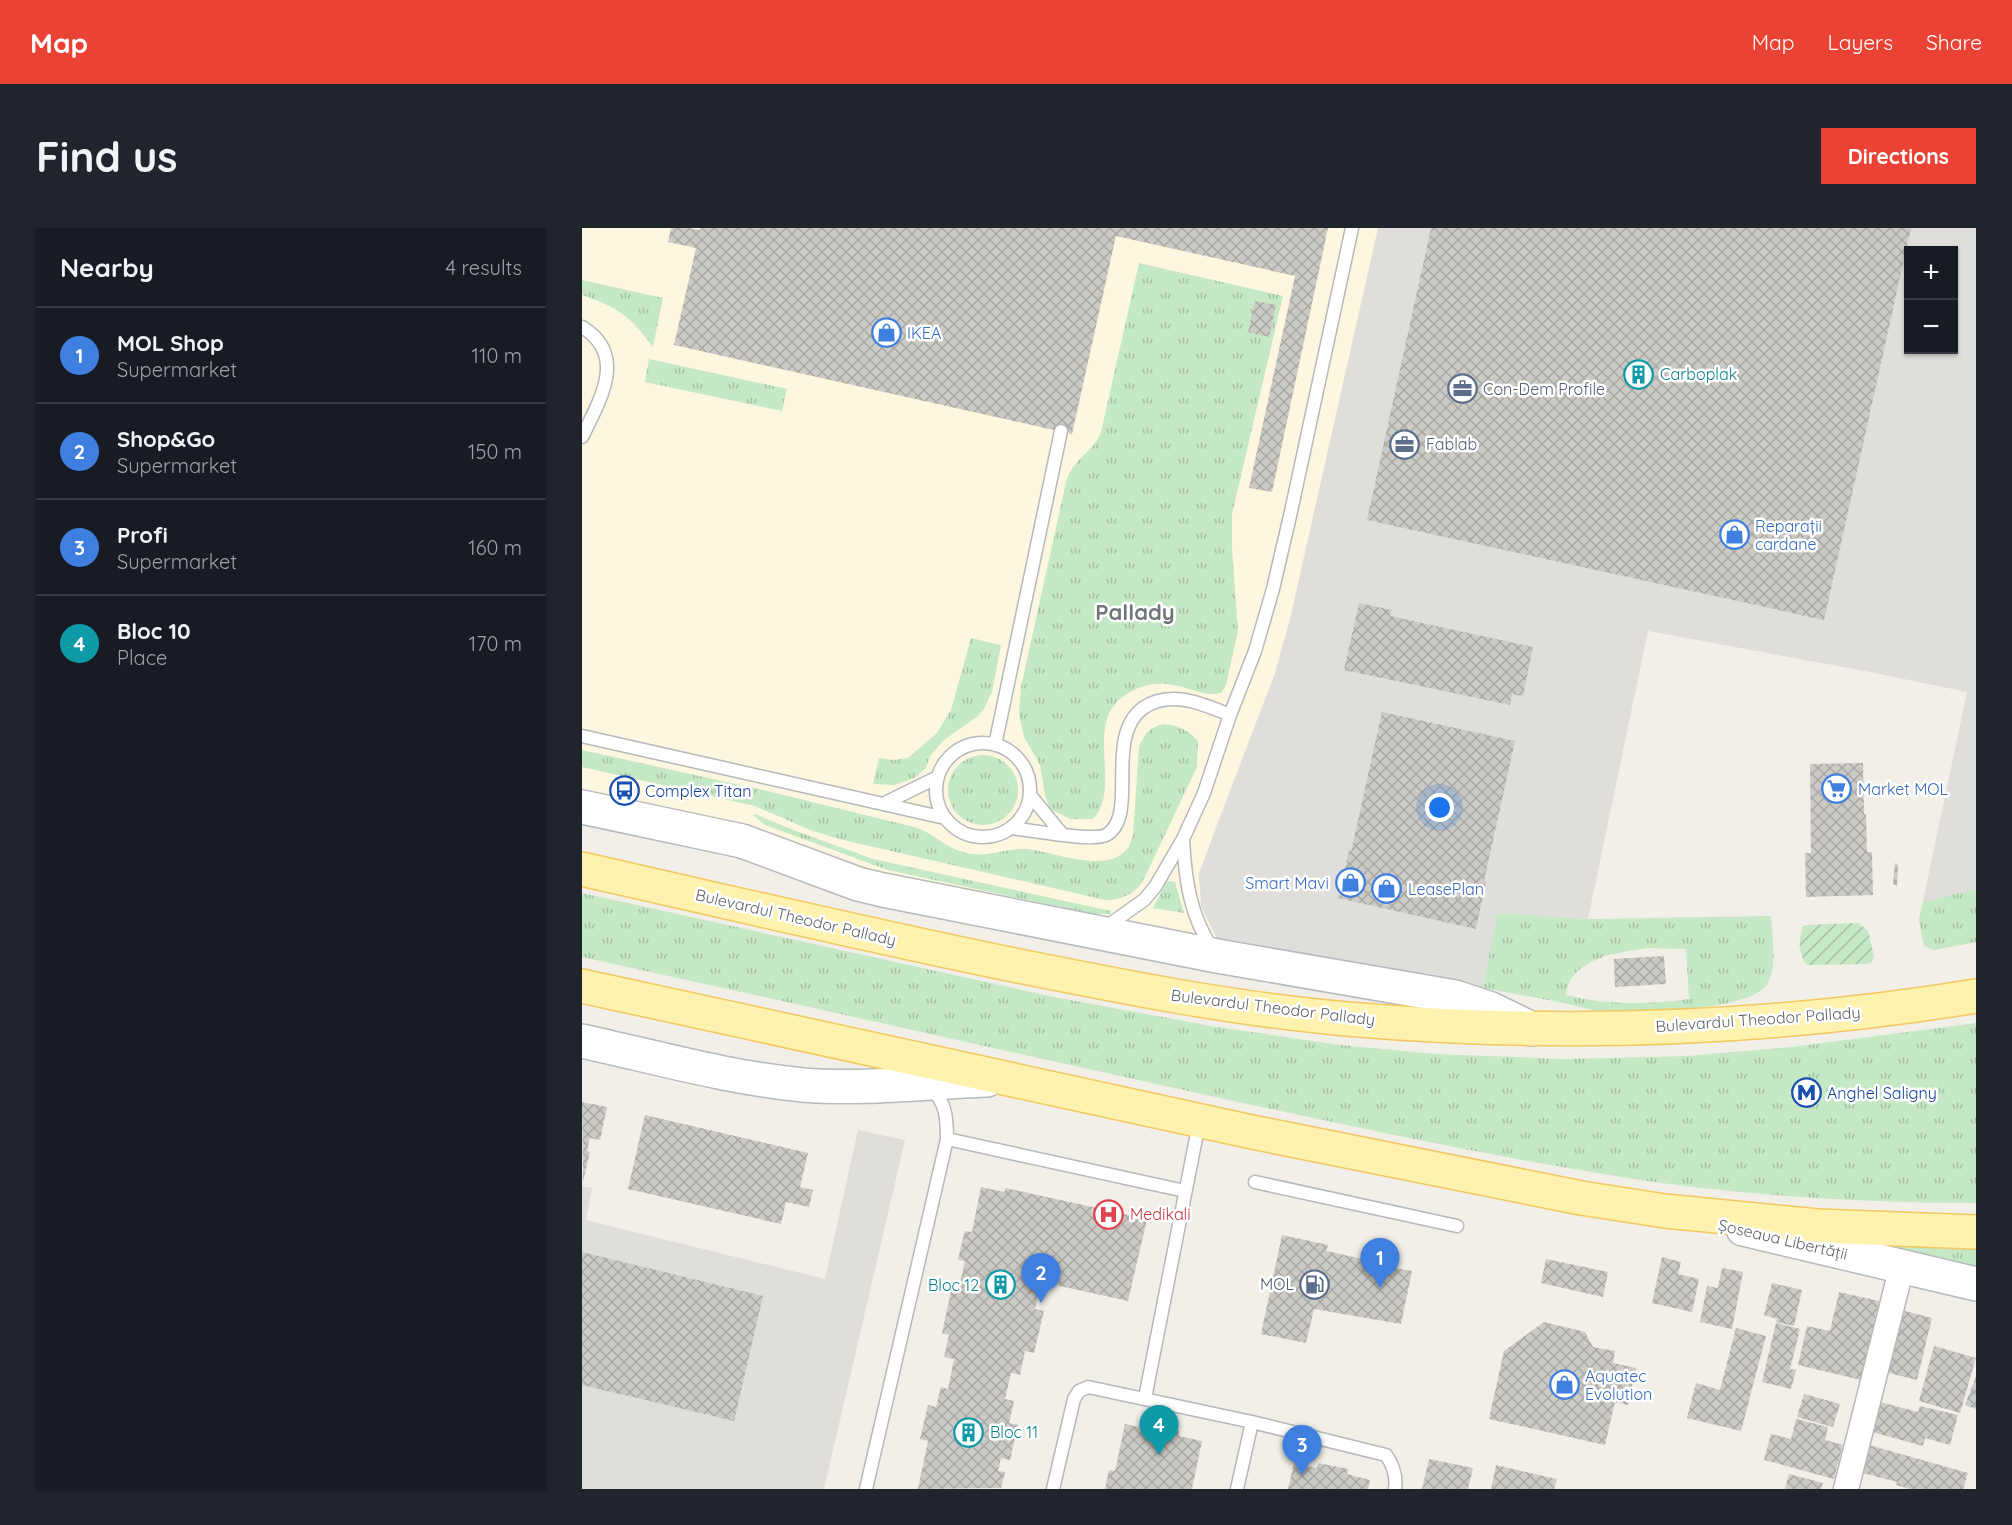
<!DOCTYPE html>
<html lang="en">
<head>
<meta charset="utf-8">
<style>
  :root { --surface:#171b24; --page:#20242c; --text:#f1f3f6; --muted:#9ea1a6; --line:#363941; --accent:#ea4335 }
  body { margin:0; font-family:Quicksand,sans-serif; background:var(--page); color:var(--text) }
  .controls { position:absolute; right:18px; top:18px; display:grid; overflow:hidden; border-radius:0px; box-shadow:0 2px 4px #0004 }
  .controls button { width:54px; height:54px; display:grid; place-items:center; padding:0; border:0; border-bottom:2px solid var(--line); background:var(--surface); color:var(--text); font:30px sans-serif }
  .you { position:absolute; left:858px; top:580px; width:21px; height:21px; margin:-15px; border:4px solid #fff; border-radius:50%; background:#1a73e8; box-shadow:0 0 0 9px #1a73e833 }
  .badge { display:grid; place-items:center; width:39px; height:39px; border-radius:50%; background:var(--accent); color:#fff; font-size:20px; font-weight:700 }
  .pin { position:absolute; translate:-50% -50px; filter:drop-shadow(0 2px 3px #0008) }
  .pin::after { content:''; position:absolute; top:32px; width:21px; height:18px; background:inherit; clip-path:polygon(0 0,100% 0,50% 100%) }
  .list { margin:0; padding:0; list-style:none }
  h2 { display:flex; justify-content:space-between; align-items:center; height:78px; margin:0; padding:0 24px; font-size:26px }
  h2 small { font-size:20px; font-weight:400; color:var(--muted) }
  .list li { display:grid; grid-template-columns:39px 1fr auto; gap:18px; align-items:center; box-sizing:border-box; height:96px; padding:0 24px; border-top:2px solid var(--line) }
  .list b { display:block; font-size:22px; white-space:nowrap }
  .list p { margin:0; font-size:20px; white-space:nowrap; color:var(--muted) }
  .list em { font-size:20px; font-style:normal; color:var(--muted) }
  .map { position:relative; flex:none; width:1394px; height:1261px; overflow:hidden; border-radius:0px }
  header { display:flex; align-items:center; gap:36px; box-sizing:border-box; height:84px; padding:0 30px; background:var(--accent); color:#fff }
  header strong { font-size:28px }
  nav { display:flex; gap:33px; margin-inline-start:auto; font-size:21px }
  .intro { display:flex; align-items:center; justify-content:space-between; box-sizing:border-box; height:144px; padding:0 36px }
  h1 { margin:0; font-size:42px }
  .button { padding:15px 27px; border-radius:0px; background:var(--accent); color:#fff; font-size:21px; font-weight:700 }
  main { display:flex; gap:36px; padding:0 36px }
  aside { flex:1; background:var(--surface); border-radius:0px; box-shadow:0 2px 4px #0004 }
  .map>svg:first-child { display:block }
  .commercial { fill:#fef7e0 }
  .industrial { fill:#e0deda; fill-rule:evenodd }
  .grass { fill:url(#grass-tufts); fill-rule:evenodd }
  .garden { fill:url(#garden-furrows) }
  .building { fill:url(#building-cross-hatch) }
  .lines { fill:none; stroke-linecap:round; stroke-linejoin:round }
  .lane-casing { stroke:#b5b8bc; stroke-width:15 }
  .street-casing { stroke:#b5b8bc; stroke-width:27 }
  .secondary-casing { stroke:#b6babf; stroke-width:36 }
  .primary-casing { stroke:#f2c960; stroke-width:36 }
  .lane { stroke:#fff; stroke-width:12 }
  .street { stroke:#fff; stroke-width:24 }
  .secondary { stroke:#fff; stroke-width:33 }
  .primary { stroke:#fff2af; stroke-width:33 }
  .labels { text-anchor:middle; dominant-baseline:central; stroke-width:5; stroke-linejoin:round; paint-order:stroke }
  .shop-label { font-size:16px; fill:#366cbe; stroke:#fff; text-anchor:start }
  .culture-label { font-size:16px; fill:#0d838f; stroke:#fff; text-anchor:start }
  .service-label { font-size:16px; fill:#4e5e75; stroke:#fff; text-anchor:start }
  .transit-label { font-size:16px; fill:#164399; stroke:#fff; text-anchor:start }
  .street-label { font-size:16px; fill:#5f6368; stroke:#fff }
  .health-label { font-size:16px; fill:#be3a42; stroke:#fff; text-anchor:start }
  .district-label { font-size:22px; font-weight:bold; fill:#70757a; stroke:#fff }
</style>
</head>
<body>
<header>
<strong>Map</strong>
<nav><a>Map</a><a>Layers</a><a>Share</a></nav>
</header>
<div class="intro"><h1>Find us</h1><a class="button">Directions</a></div>
<main>
<aside>
<h2>Nearby<small>4 results</small></h2>
<ul class="list">
<li><span class="badge" style="background:#3f7fe0">1</span><div><b>MOL Shop</b><p>Supermarket</p></div><em>110 m</em></li>
<li><span class="badge" style="background:#3f7fe0">2</span><div><b>Shop&amp;Go</b><p>Supermarket</p></div><em>150 m</em></li>
<li><span class="badge" style="background:#3f7fe0">3</span><div><b>Profi</b><p>Supermarket</p></div><em>160 m</em></li>
<li><span class="badge" style="background:#0f9aa8">4</span><div><b>Bloc 10</b><p>Place</p></div><em>170 m</em></li>
</ul>
</aside>
<div class="map">
<svg width="1394" height="1261" viewBox="0 0 1394 1261">
  <defs>
    <pattern id="grass-tufts" width="24" height="20" patternUnits="userSpaceOnUse" patternTransform="scale(1.5)"><rect width="24" height="20" fill="#c5e8c5"/><path d="M3 7l-1-3M5 7V3M7 7l1-3M15 17l-1-3M17 17v-4M19 17l1-3" fill="none" stroke="#a3c0a4"/></pattern>
    <pattern id="garden-furrows" width="10" height="10" patternUnits="userSpaceOnUse" patternTransform="scale(1.5)"><rect width="10" height="10" fill="#c5e8c5"/><path d="M-1 1l2-2M0 10L10 0M9 11l2-2" fill="none" stroke="#a3c0a4"/></pattern>
    <pattern id="building-cross-hatch" width="8" height="8" patternUnits="userSpaceOnUse" patternTransform="scale(1.5)"><rect width="8" height="8" fill="#cccac5"/><path d="M0 0l8 8M0 8l8-8" fill="none" stroke="#a9a8a4"/></pattern>
  </defs>
  <rect width="100%" height="100%" fill="#f1efe8"/>
  <path class="commercial" d="M0 0H796L708 391 693 445 631 605 619 678 637 715 327 653 258 634 170 605 0 559Z"/>
  <path class="industrial" d="M796 0H1394V714L1352 722 1342 718 1337 692 1385 464 1283 443 1066 403 1006 691 915 685 901 760 637 715 619 678 617 645 693 445 708 391ZM1326 22H1372V122H1326Z
    M276 902 323 912 242 1261H0V958L10 960 4 992 243 1051Z"/>
  <path class="grass" d="M557 35 701 68 650 286V320L656 403 644 457 639 465C627 468 618 464 607 461 584 453 563 453 542 468 501 496 541 560 511 591H488L468 581 463 567 458 537 442 509 437 487 439 459 484 254C492 229 511 225 519 204Z
    M0 52 81 70 71 119C49 89 36 79 0 67Z
    M67 131 205 161 200 183 63 154Z
    M389 410 419 417 410 464 402 481 396 488 362 512 348 528 344 540 332 550 312 557 291 556 297 530 311 532 326 530 355 505 369 482Z
    M581 496C597 498 605 501 616 513L615 539 560 655C549 667 540 672 523 672L257 611 228 602 173 578 0 539V522L190 564 336 600C353 607 366 621 384 625 404 630 424 620 444 621 470 623 524 647 545 621 548 618 549 612 551 608L557 518C563 506 568 499 581 496Z
    M366 562a35 35 0 1 1 70 0a35 35 0 1 1-70 0Z
    M173 586 214 603 291 631 529 683 528 686H510L306 642 183 597 171 587Z
    M585 653 593 654 602 685 571 680Z
    M1394 661V714L1352 722 1342 718 1337 692 1341 674Z
    M0 665 472 769 629 798 758 817 854 826 982 831 1106 828 1210 819 1394 795V975C1278 975 1153 967 1039 949 907 928 777 900 647 872 431 825 216 776 0 729Z
    M915 685 1006 691 1189 688C1190 708 1196 738 1185 756 1170 783 1056 785 1026 784 1011 783 996 778 982 775 955 770 928 765 901 760ZM1066 720 1104 721 1107 771C1066 777 1024 777 984 767 988 730 1037 724 1066 720Z
    M1283 1018 1394 1019V1043Z"/>
  <path class="garden" d="M1270 695H1276L1286 703 1292 728 1290 734 1286 736 1225 737C1216 726 1216 712 1221 699L1224 697Z"/>
  <path class="building" d="M89 0H107L118 2 119 0H746L690 264 667 260 713 48 534 8 490 206 92 117 114 20 86 14Z
    M849 0H1329L1242 392 785 292Z
    M673 73 694 77 687 109 666 104Z
    M777 375 810 382 808 388 951 419 941 468 930 466 928 477 762 442Z
    M800 484 933 513 902 653H904L894 701 756 670 767 623 769 624Z
    M1281 535 1282 586H1284L1285 624H1290L1291 667 1224 669 1223 625H1229L1228 536Z
    M1313 635 1316 637 1315 658 1311 656Z
    M1082 728 1084 756 1033 759 1032 731Z
    M0 874 25 879 18 912 8 910 5 923 8 924 1 954Z
    M63 887 226 925 218 959 231 962 227 979 204 974 199 996 46 961Z
    M399 959 422 964 424 960 565 991 546 1073 469 1056V1052L459 1050 453 1081 462 1083 452 1125 443 1123 438 1147 429 1145 423 1171 432 1173 427 1195 436 1197 428 1232 419 1230 416 1243 423 1244 419 1260 336 1261 346 1213 338 1211 346 1177 354 1179 359 1159 366 1161 372 1131 362 1129 367 1107 360 1105 369 1063 376 1064 383 1033 376 1032 379 1018 383 1003 390 1004Z
    M700 1007 746 1017 744 1023 781 1031V1034L830 1043 819 1096 732 1081 724 1115 679 1106Z
    M0 1024 181 1068 152 1193 0 1157Z
    M1080 1029 1099 1034 1096 1046 1117 1051 1110 1084 1070 1075Z
    M964 1031 1026 1044 1021 1069 959 1055Z
    M1140 1040 1161 1044 1150 1101 1118 1094 1125 1058 1136 1060Z
    M1190 1055 1220 1062 1212 1098 1194 1094 1195 1091 1182 1087Z
    M1257 1064 1297 1073 1279 1152 1216 1137 1225 1098 1248 1103Z
    M1315 1081 1350 1090 1335 1152 1299 1143Z
    M962 1094 1003 1104 1011 1119 1033 1123 1031 1135 1054 1140 1046 1177 1033 1174 1023 1217 907 1191 922 1123Z
    M1194 1095 1218 1101 1208 1141 1214 1142 1209 1161 1180 1154Z
    M1154 1100 1184 1108 1159 1203 1105 1190 1114 1155 1138 1162Z
    M1352 1118 1394 1130 1378 1185 1337 1173Z
    M1394 1148V1181L1383 1177Z
    M1222 1166 1258 1176 1251 1199 1215 1189Z
    M1298 1174 1336 1184 1338 1178 1376 1187 1368 1217 1343 1210 1341 1218 1290 1204Z
    M1214 1191 1246 1199 1243 1212 1261 1217 1252 1251 1182 1232 1189 1206 1209 1211Z
    M543 1196 566 1201 568 1196 597 1203V1208L620 1213 610 1261H523L527 1242 533 1243Z
    M1287 1217 1386 1245 1381 1261H1328L1314 1257 1315 1254 1280 1245Z
    M847 1231 891 1240 886 1261H840Z
    M712 1235 735 1240 736 1235 766 1241 765 1246 788 1252 786 1261H706Z
    M914 1237 975 1251 972 1261H909Z
    M1207 1246 1241 1255 1239 1261H1203Z"/>
  <g class="lines">
    <defs>
      <path id="lane" d="M0 99C46 127 18 172 0 209
        M0 508 363 590
        M354 562a47 47 0 1 1 94 0a47 47 0 1 1-94 0Z
        M413 517 479 203
        M448 567 480 606
        M301 576 356 549
        M429 600C448 602 510 614 524 607 558 588 521 510 561 480 588 461 621 476 648 487
        M601 611C603 651 608 688 631 722
        M524 699 562 672 573 659 601 611 622 565 648 487 673 423 691 361 708 288 770 0
        M349 860C364 875 365 890 365 911L603 963
        M673 954 875 998
        M563 1170 617 895
        M284 1261 365 911
        M471 1261 492 1171 497 1163 506 1159 670 1194 804 1227C811 1237 815 1248 813 1261
        M655 1261 670 1194"/>
      <path id="street" d="M1264 1261 1320 1038"/>
      <path id="secondary" d="M0 579 160 613 276 656 301 662 635 728 873 769 909 781 950 801
        M0 813C73 829 147 850 221 857 281 862 345 854 405 852
        M1161 1001 1394 1056"/>
      <path id="primary" d="M0 641C141 673 281 706 422 735 536 758 650 781 765 791 975 809 1186 802 1394 768
        M0 758 670 904 999 970 1083 983 1236 998 1394 1004"/>
    </defs>
    <use href="#lane" class="lane-casing"/>
    <use href="#street" class="street-casing"/>
    <use href="#secondary" class="secondary-casing"/>
    <use href="#primary" class="primary-casing"/>
    <use href="#lane" class="lane"/>
    <use href="#street" class="street"/>
    <use href="#secondary" class="secondary"/>
    <use href="#primary" class="primary"/>
  </g>
  <defs>
    <symbol id="shop-ring" viewBox="-11 -11 22 22"><circle r="9.5" fill="#fff" stroke="#3f7fe0" stroke-width="1.5"/><path d="M-5-2.5h2.3a2.7 3.5 0 0 1 5.4 0H5L5.5 6h-11ZM-1.5-2.5h3a1.5 2.3 0 0 0-3 0Z" fill="#3f7fe0"/></symbol>
    <symbol id="building-ring" viewBox="-11 -11 22 22"><circle r="9.5" fill="#fff" stroke="#0f9aa8" stroke-width="1.5"/><path d="M-4-6H4V6H1V3H-1V6H-4ZM-2.5-4.3h1.7v1.8h-1.7ZM.8-4.3h1.7v1.8H.8ZM-2.5-1h1.7V.8h-1.7ZM.8-1h1.7V.8H.8Z" fill="#0f9aa8"/></symbol>
    <symbol id="office-ring" viewBox="-11 -11 22 22"><circle r="9.5" fill="#fff" stroke="#5c6f8a" stroke-width="1.5"/><path d="M-6-3h4V-5.5h4V-3h4V5H-6ZM-1-4.5V-3h2v-1.5ZM-6 0V1H6V0Z" fill="#5c6f8a"/></symbol>
    <symbol id="supermarket-ring" viewBox="-11 -11 22 22"><circle r="9.5" fill="#fff" stroke="#3f7fe0" stroke-width="1.5"/><path d="M-6-5.5h2.5l.6 2H6L4.5 2H-2.5L-4.4-4H-6ZM-1.5 3.2a1.3 1.3 0 1 0 .1 0ZM3 3.2a1.3 1.3 0 1 0 .1 0Z" fill="#3f7fe0"/></symbol>
    <symbol id="bus-ring" viewBox="-11 -11 22 22"><circle r="9.5" fill="#fff" stroke="#1a4fb4" stroke-width="1.5"/><path d="M-5-6H5V4H4V6H2V4H-2V6H-4V4H-5ZM-3.5-4V0h7V-4ZM-3.5 1.2v1.5H-2V1.2ZM2 1.2v1.5H3.5V1.2Z" fill="#1a4fb4"/></symbol>
    <symbol id="metro-ring" viewBox="-11 -11 22 22"><circle r="9.5" fill="#fff" stroke="#1a4fb4" stroke-width="1.5"/><path d="M-5.5 5V-5H-3L0 0L3-5H5.5V5H3V-.5L0 4L-3-.5V5Z" fill="#1a4fb4"/></symbol>
    <symbol id="hospital-ring" viewBox="-11 -11 22 22"><circle r="9.5" fill="#fff" stroke="#e0444e" stroke-width="1.5"/><path d="M-5-5h3v3.5h4V-5h3V5h-3V1.5h-4V5h-3Z" fill="#e0444e"/></symbol>
    <symbol id="fuel-ring" viewBox="-11 -11 22 22"><circle r="9.5" fill="#fff" stroke="#5c6f8a" stroke-width="1.5"/><path d="M-5.5-6h7V0h2V4h1.3V-2.5L3-4.5l.8-.8L6-3V5H2.5V1h-1V6h-7ZM-4.2-4.7v3.2H.2V-4.7Z" fill="#5c6f8a"/></symbol>
  </defs>
  <g fill-rule="evenodd">
    <use href="#shop-ring" x="288" y="88" width="33" height="33"/>
    <use href="#building-ring" x="1040" y="130" width="33" height="33"/>
    <use href="#office-ring" x="864" y="144" width="33" height="33"/>
    <use href="#office-ring" x="806" y="200" width="33" height="33"/>
    <use href="#shop-ring" x="1136" y="290" width="33" height="33"/>
    <use href="#supermarket-ring" x="1238" y="544" width="33" height="33"/>
    <use href="#bus-ring" x="26" y="546" width="33" height="33"/>
    <use href="#shop-ring" x="752" y="638" width="33" height="33"/>
    <use href="#shop-ring" x="788" y="644" width="33" height="33"/>
    <use href="#metro-ring" x="1208" y="848" width="33" height="33"/>
    <use href="#hospital-ring" x="510" y="970" width="33" height="33"/>
    <use href="#fuel-ring" x="716" y="1040" width="33" height="33"/>
    <use href="#building-ring" x="402" y="1040" width="33" height="33"/>
    <use href="#shop-ring" x="966" y="1140" width="33" height="33"/>
    <use href="#building-ring" x="370" y="1188" width="33" height="33"/>
  </g>
  <g class="labels">
    <g class="shop-label">
      <text x="325" y="105">IKEA</text>
      <text x="1173" y="298">Reparații<tspan x="1173" dy="18">cardane</tspan></text>
      <text x="1276" y="561">Market MOL</text>
      <text x="747" y="655" text-anchor="end">Smart Mavi</text>
      <text x="826" y="661">LeasePlan</text>
      <text x="1003" y="1148">Aquatec<tspan x="1003" dy="18">Evolution</tspan></text>
    </g>
    <g class="culture-label">
      <text x="1078" y="146">Carboplak</text>
      <text x="397" y="1057" text-anchor="end">Bloc 12</text>
      <text x="408" y="1204">Bloc 11</text>
    </g>
    <g class="service-label">
      <text x="901" y="161">Con-Dem Profile</text>
      <text x="844" y="216">Fablab</text>
      <text x="712" y="1056" text-anchor="end">MOL</text>
    </g>
    <g class="transit-label">
      <text x="63" y="563">Complex Titan</text>
      <text x="1245" y="865">Anghel Saligny</text>
    </g>
    <g class="street-label">
      <text transform="translate(214 689) rotate(13)">Bulevardul Theodor Pallady</text>
      <text transform="translate(691 779) rotate(7)">Bulevardul Theodor Pallady</text>
      <text transform="translate(1176 791) rotate(-4)">Bulevardul Theodor Pallady</text>
      <text transform="translate(1201 1011) rotate(13)">Șoseaua Libertății</text>
    </g>
    <g class="health-label">
      <text x="548" y="986">Medikali</text>
    </g>
    <g class="district-label">
      <text x="553" y="384">Pallady</text>
    </g>
  </g>
</svg>
<div class="controls">
<button>+</button>
<button>−</button>
</div>
<div class="you"></div>
<div class="pin badge" style="left:798px;top:1060px;background:#3f7fe0">1</div>
<div class="pin badge" style="left:459px;top:1075px;background:#3f7fe0">2</div>
<div class="pin badge" style="left:720px;top:1247px;background:#3f7fe0">3</div>
<div class="pin badge" style="left:577px;top:1227px;background:#0f9aa8">4</div>
</div>
</main>
</body>
</html>
